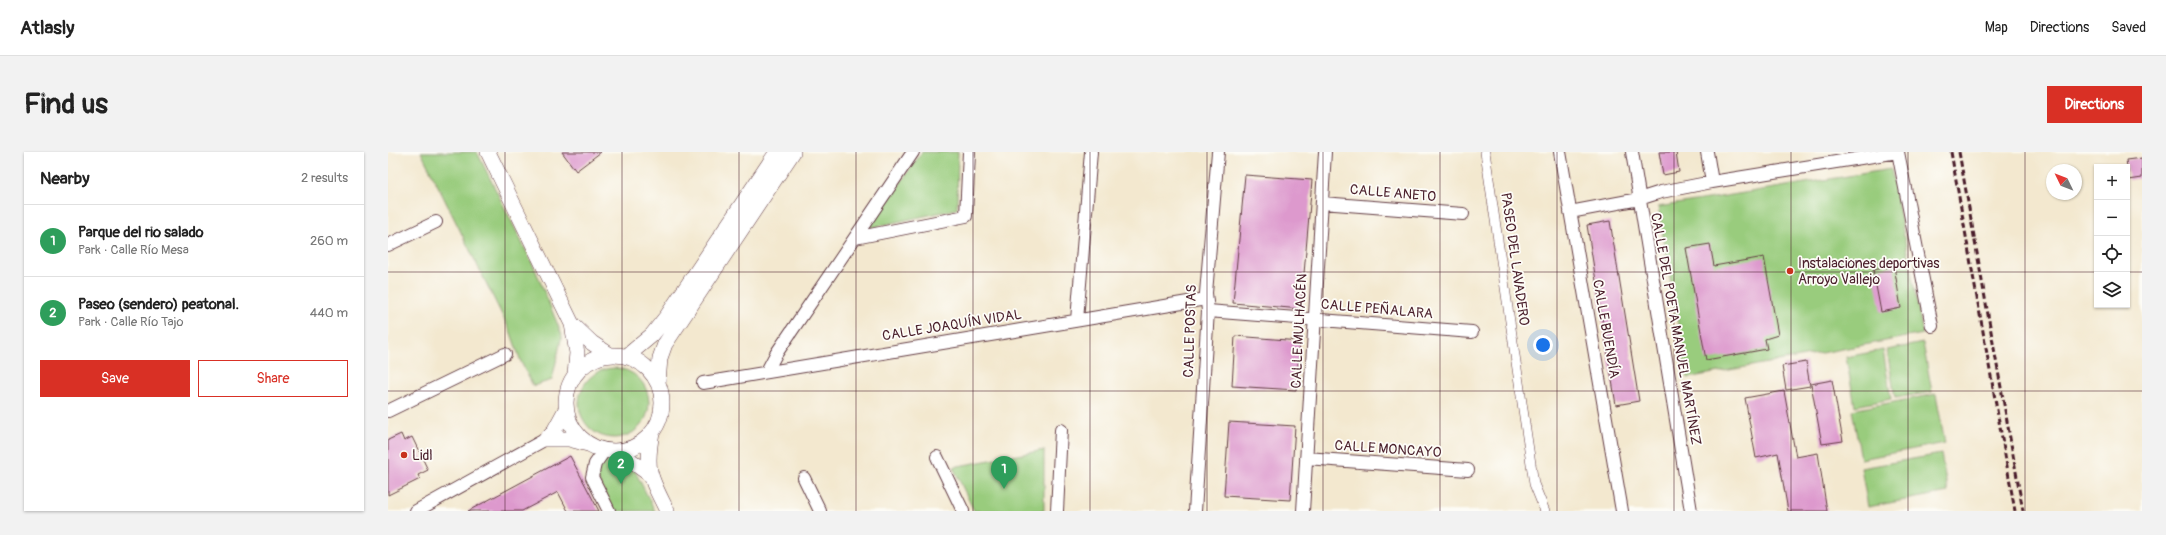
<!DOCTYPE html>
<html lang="en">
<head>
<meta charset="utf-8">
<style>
  :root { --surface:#fff; --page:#f2f2f2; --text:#222; --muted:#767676; --line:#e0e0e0; --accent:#d93025 }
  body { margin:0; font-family:Pangolin,sans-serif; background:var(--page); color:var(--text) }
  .controls { position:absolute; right:12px; top:12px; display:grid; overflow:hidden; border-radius:0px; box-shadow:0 1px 3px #0004 }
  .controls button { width:36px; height:36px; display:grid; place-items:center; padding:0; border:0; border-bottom:1px solid var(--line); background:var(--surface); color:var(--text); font:20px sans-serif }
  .compass { position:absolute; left:1658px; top:12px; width:36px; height:36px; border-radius:50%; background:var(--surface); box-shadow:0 1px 3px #0004; rotate:313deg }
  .you { position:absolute; left:1155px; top:193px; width:14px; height:14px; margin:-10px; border:3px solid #fff; border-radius:50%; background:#1a73e8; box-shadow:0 0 0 6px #1a73e833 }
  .badge { display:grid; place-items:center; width:26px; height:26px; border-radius:50%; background:var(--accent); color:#fff; font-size:13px; font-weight:700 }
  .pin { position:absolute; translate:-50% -33px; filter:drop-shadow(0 1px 2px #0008) }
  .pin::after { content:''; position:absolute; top:21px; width:14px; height:12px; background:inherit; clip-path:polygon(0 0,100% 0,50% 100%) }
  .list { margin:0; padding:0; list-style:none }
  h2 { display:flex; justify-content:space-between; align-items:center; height:52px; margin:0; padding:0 16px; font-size:17px }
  h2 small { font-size:13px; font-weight:400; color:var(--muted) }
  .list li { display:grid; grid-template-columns:26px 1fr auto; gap:12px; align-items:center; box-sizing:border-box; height:72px; padding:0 16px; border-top:1px solid var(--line) }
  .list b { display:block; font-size:15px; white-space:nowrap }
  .list p { margin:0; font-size:13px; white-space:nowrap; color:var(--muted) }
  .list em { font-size:13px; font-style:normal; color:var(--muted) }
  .actions { display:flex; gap:8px; padding:12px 16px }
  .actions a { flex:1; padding:9px 0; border:1px solid var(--accent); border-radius:0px; text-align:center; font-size:14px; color:var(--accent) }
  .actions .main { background:var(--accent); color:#fff }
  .icon { flex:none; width:22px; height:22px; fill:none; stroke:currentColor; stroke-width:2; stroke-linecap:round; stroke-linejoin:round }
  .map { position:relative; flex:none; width:1754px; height:359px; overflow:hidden; border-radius:0px }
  header { display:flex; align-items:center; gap:24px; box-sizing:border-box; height:56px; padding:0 20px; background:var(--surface); border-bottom:1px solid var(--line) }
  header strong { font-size:19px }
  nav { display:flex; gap:22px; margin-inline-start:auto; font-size:14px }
  .intro { display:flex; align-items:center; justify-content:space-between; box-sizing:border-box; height:96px; padding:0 24px }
  h1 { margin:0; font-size:28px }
  .button { padding:10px 18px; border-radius:0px; background:var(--accent); color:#fff; font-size:14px; font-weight:700 }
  main { display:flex; gap:24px; padding:0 24px }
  aside { flex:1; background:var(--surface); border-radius:0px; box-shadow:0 1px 3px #0004 }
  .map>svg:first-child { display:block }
  .green { fill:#99cc7d; stroke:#727654 }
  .building { fill:#dd99cd }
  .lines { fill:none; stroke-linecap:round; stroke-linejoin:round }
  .pedestrian-casing { stroke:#633d44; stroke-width:10 }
  .minor-casing { stroke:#633d44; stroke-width:14 }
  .tertiary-casing { stroke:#633d44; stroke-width:16 }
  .pedestrian { stroke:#fff; stroke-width:9 }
  .minor { stroke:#fff; stroke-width:12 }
  .tertiary { stroke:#fff; stroke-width:15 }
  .rail { stroke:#4a1f2b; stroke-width:3; stroke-dasharray:6 3; stroke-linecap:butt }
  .grid { fill:none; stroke:#4a1f2b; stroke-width:1; stroke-opacity:0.55 }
  .poi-dot { fill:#c8321e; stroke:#fdfcf7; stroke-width:1.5 }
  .labels { text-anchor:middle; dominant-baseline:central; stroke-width:3.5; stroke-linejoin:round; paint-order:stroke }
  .street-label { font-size:14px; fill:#4a1f2b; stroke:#fdfcf7 }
  .poi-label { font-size:14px; fill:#4a1f2b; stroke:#fdfcf7; text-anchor:start }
</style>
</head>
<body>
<header>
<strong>Atlasly</strong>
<nav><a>Map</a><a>Directions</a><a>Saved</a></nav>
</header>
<div class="intro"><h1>Find us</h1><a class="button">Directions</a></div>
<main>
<aside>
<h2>Nearby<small>2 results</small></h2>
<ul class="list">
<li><span class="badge" style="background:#2e9e5b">1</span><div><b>Parque del rio salado</b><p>Park · Calle Río Mesa</p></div><em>260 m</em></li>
<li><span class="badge" style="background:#2e9e5b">2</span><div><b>Paseo (sendero) peatonal.</b><p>Park · Calle Río Tajo</p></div><em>440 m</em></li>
</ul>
<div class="actions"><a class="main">Save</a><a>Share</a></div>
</aside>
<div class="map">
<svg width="1754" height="359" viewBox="0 0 1754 359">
  <rect width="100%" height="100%" fill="#fdfcf7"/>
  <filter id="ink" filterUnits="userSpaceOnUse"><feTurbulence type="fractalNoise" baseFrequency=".025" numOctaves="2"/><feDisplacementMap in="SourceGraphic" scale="8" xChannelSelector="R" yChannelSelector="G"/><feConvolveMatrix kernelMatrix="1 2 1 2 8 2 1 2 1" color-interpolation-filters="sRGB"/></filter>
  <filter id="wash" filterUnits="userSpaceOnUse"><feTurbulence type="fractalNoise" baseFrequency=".012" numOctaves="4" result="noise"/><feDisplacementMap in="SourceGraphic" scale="16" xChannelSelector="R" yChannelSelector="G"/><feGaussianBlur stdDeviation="0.9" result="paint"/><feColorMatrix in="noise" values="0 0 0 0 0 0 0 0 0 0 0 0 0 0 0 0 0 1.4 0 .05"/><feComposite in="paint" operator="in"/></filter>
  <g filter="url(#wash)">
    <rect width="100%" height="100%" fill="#f3e8cf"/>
    <path class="green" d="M33 0H89L147 117 174 183 164 228 145 234 133 210 123 181Z
      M534 0H570L569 57 481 76Z
      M1503 17 1535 182 1299 226 1270 55Z
      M1535 191 1544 240 1507 246 1499 198Z
      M1495 198 1503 247 1467 254 1458 205Z
      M191 251a35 35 0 1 1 70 0a35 35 0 1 1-70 0Z
      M1548 242 1557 291 1473 307 1464 258Z
      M656 298V359H586L565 315Z
      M1553 302 1560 340 1480 355 1473 316Z
      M210 307 233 310 246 317 267 359H226L205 318Z"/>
    <g id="blocks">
      <path class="building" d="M174 0H213L188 19Z
        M1271 0H1288L1291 20 1275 23Z
        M1754 6V26L1741 28 1738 8Z
        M857 23 924 28 913 157 845 151Z
        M1222 69 1251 249 1228 253 1199 73Z
        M1322 92 1326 114 1376 105 1390 183 1377 187 1379 197 1318 208 1298 96Z
        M1506 114 1513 156 1493 160 1485 118Z
        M847 184 912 189 908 238 844 234Z
        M1418 210 1422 234 1398 238 1394 214Z
        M1444 228 1455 289 1434 292 1423 232Z
        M1396 239 1408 305 1430 301 1439 359H1400L1390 301 1368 306 1357 246Z
        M841 270 907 274 902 348 836 344Z
        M13 282 16 289 24 285 40 318 30 323 32 327 0 343V288Z
        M182 304 211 359H180L170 340 134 359H80Z"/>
    </g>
  </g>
  <g filter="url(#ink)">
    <use href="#blocks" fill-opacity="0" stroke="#633d44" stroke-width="1"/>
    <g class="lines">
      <defs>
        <path id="pedestrian" d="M1097 0 1146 332 1157 359"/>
        <path id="minor" d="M1172 0 1234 359
          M1244 0 1303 359
          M1319 0 1324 30
          M1510 0 1544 174
          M934 51 1075 62
          M1182 60 1251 47 1273 40 1324 30 1510 0
          M467 86 578 64 581 0
          M0 93 48 70
          M820 159 1084 180
          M689 168 703 0
          M379 219 388 202 525 0
          M315 231 818 147
          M0 259 117 202
          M217 298 207 312 204 325 221 359
          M549 305 575 359
          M918 306 1080 318
          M416 326 432 359
          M28 359 158 287
          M669 359 673 278
          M807 359 820 159 818 141 830 0
          M915 359 937 0"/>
        <path id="tertiary" d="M100 0 184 172 189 201 187 223
          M184 172 204 191 222 203
          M178 251a48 48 0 1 1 96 0a48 48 0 1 1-96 0Z
          M239 204 264 183 279 164 389 0
          M270 231 272 206 277 192 405 0
          M264 280C257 320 262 324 279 359
          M158 287H181L200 292
          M158 287 166 279 178 257
          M230 299 261 322"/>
      </defs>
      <use href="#pedestrian" class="pedestrian-casing"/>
      <use href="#minor" class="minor-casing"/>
      <use href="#tertiary" class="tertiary-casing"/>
      <use href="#pedestrian" class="pedestrian"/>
      <use href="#minor" class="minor"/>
      <use href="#tertiary" class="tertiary"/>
      <path class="rail" d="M1563 0 1627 359
        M1571 0 1635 359"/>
    </g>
  </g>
  <path class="grid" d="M117 0V359M234 0V359M351 0V359M468 0V359M585 0V359M702 0V359M819 0V359M935 0V359M1052 0V359M1169 0V359M1286 0V359M1403 0V359M1520 0V359M1637 0V359M0 120H1709M1739 120H1754M0 239H1754"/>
  <g class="poi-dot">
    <circle cx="1402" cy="119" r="4"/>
    <circle cx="16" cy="303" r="4"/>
  </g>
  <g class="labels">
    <g class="street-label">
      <text transform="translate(1005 41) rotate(5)">CALLE ANETO</text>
      <text transform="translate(1127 107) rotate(82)">PASEO DEL LAVADERO</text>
      <text transform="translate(989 157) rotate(5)">CALLE PEÑALARA</text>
      <text transform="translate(564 173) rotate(-9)">CALLE JOAQUÍN VIDAL</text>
      <text transform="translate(1218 177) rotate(80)">CALLE BUENDÍA</text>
      <text transform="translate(1288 177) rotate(80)">CALLE DEL POETA MANUEL MARTÍNEZ</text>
      <text transform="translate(802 179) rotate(-88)">CALLE POSTAS</text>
      <text transform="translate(911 179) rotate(-87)">CALLE MULHACÉN</text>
      <text transform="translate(1000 297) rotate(4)">CALLE MONCAYO</text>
    </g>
    <g class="poi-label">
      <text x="1410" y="111">Instalaciones deportivas<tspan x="1410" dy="16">Arroyo Vallejo</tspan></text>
      <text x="24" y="303">Lidl</text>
    </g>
  </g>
</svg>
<div class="controls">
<button>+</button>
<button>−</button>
<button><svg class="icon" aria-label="locate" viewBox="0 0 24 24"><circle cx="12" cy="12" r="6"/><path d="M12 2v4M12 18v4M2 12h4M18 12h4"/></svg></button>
<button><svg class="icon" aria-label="layers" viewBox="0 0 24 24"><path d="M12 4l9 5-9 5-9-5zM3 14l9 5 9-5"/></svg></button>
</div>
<svg class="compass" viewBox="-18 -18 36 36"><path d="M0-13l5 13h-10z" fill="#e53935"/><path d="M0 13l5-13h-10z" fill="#767676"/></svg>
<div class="you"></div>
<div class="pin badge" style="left:616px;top:337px;background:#2e9e5b">1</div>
<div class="pin badge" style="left:233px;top:332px;background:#2e9e5b">2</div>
</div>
</main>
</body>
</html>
